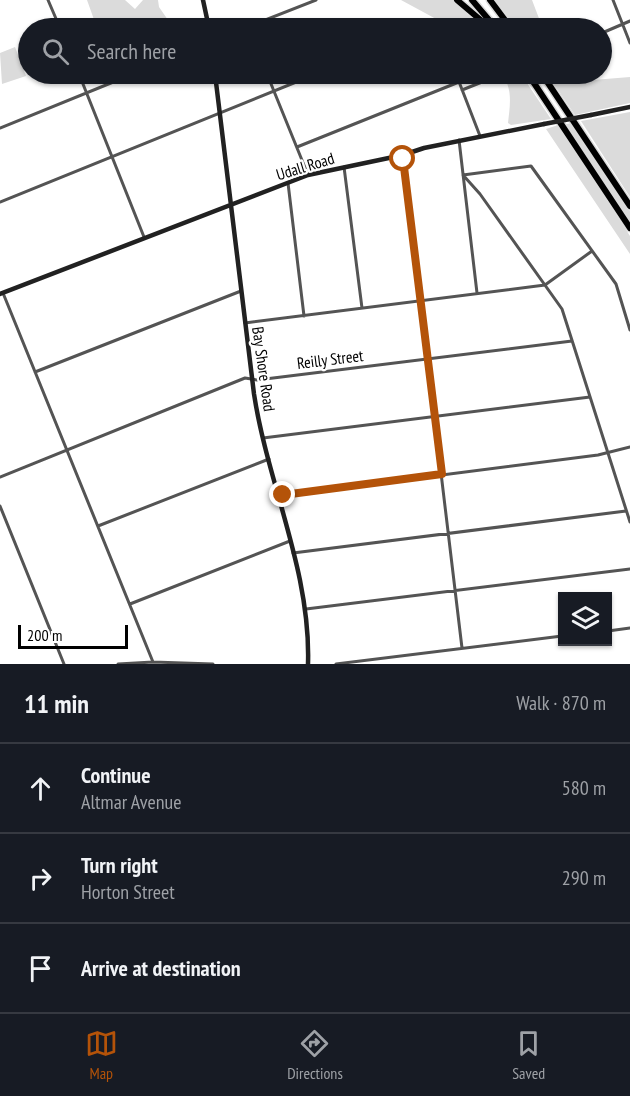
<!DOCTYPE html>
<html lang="en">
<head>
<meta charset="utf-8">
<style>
  :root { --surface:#171b24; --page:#20242c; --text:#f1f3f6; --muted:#9ea1a6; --line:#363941; --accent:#b45309 }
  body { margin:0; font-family:"PT Sans Narrow",sans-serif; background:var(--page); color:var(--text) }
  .controls { position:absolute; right:18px; bottom:18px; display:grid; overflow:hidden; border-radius:0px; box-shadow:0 2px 4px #0004 }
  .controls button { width:54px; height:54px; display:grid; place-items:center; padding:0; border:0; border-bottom:2px solid var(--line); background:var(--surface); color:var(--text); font:30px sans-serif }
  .scale { position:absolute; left:18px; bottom:15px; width:110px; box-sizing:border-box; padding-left:6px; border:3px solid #000; border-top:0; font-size:16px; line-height:21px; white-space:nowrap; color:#000; -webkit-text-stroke:4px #fff; paint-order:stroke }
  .stop { position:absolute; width:18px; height:18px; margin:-14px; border:4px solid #b45309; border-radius:50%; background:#fff }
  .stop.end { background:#b45309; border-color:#fff; box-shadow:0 2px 6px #0008 }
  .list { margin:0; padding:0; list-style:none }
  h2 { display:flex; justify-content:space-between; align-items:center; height:78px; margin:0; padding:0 24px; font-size:26px }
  h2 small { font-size:20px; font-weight:400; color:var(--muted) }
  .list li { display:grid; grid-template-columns:39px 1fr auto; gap:18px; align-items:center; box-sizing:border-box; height:90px; padding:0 24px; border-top:2px solid var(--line) }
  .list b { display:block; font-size:22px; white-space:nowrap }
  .list p { margin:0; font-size:20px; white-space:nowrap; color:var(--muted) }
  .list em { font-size:20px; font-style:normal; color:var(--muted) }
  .icon { flex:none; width:33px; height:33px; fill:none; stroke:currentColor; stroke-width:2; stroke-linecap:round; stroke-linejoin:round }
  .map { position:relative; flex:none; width:630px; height:664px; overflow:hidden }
  .search { position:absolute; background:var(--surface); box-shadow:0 2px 4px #0004; left:18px; right:18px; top:18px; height:66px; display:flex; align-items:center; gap:15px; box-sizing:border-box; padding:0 21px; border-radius:33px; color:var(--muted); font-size:22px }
  .sheet { height:348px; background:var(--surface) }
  nav { display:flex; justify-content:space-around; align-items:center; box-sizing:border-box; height:84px; border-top:2px solid var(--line); background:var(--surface); font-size:16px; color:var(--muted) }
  nav a { display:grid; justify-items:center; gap:3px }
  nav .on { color:var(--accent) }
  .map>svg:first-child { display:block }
  .green { fill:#dbdbdb }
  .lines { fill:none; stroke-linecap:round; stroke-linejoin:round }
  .highway-casing { stroke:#dbdbdb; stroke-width:9 }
  .street { stroke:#545454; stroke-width:3 }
  .secondary { stroke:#212121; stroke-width:4.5 }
  .highway { stroke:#000; stroke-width:6 }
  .secondary-bridge { stroke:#212121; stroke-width:4.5 }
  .route { stroke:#b45309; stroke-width:8 }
  .labels { text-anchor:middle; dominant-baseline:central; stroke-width:4.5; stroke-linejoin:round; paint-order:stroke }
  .street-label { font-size:16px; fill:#000; stroke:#fff }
</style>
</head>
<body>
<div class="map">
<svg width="630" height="664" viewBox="0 0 630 664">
  <rect width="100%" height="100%" fill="#fff"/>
  <path class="green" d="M87 0H125L135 9 143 0H158L159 7 168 20 146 28H97Z
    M401 0H455L487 28H441L438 20Z
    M495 0H532L540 21 548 18 553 28H516Z
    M15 47 26 76 2 84 0 53Z
    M502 74H521L551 119 511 125 508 123C510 105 513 89 502 74Z
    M547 74H590L593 80 630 77V103L575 115Z
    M630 112V197L581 121Z
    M573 123 630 211V222L566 124Z
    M558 125 630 236V254L546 129Z"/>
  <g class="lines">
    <defs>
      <path id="highway" d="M457 0 490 28
        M472 0 495 27
        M490 0 511 28
        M528 74 630 228
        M542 74 630 206"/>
    </defs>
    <use href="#highway" class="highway-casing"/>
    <path class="street" d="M48 0 60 28
      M613 0 630 43
      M245 28 316 0
      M429 28 437 26 438 28
      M602 33 630 21
      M79 74 144 237
      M267 74 308 175
      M456 74 480 136
      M462 90 502 74
      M0 128 133 74
      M459 140 477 293
      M297 147 459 82
      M403 156 462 648
      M344 167 362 308
      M463 175 480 194 562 309 630 522
      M463 175 531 166 616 284 630 330
      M288 183 304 316
      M0 202 316 74
      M3 293 153 662
      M245 323 545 285 592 251
      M35 372 241 291
      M263 438 590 397
      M0 477 245 378 257 380 572 341
      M278 496 598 455 630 447
      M0 506 64 664
      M98 526 269 459
      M293 553 626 511
      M130 604 290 541
      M306 609 630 569
      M608 631 630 628
      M118 664 153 662 213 664
      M336 664 562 636"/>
    <path class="secondary" d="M203 0 209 28
      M215 74 254 394C268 485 311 571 308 664
      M591 115 630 107
      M0 294 308 175 403 155 424 148 544 124"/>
    <use href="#highway" class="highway"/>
    <path class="secondary-bridge" d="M544 124 591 115"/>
  </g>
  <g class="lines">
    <path class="route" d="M283 495 442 474 403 159"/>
  </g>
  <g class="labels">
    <g class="street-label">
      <text transform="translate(305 166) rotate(-17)">Udall Road</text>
      <text transform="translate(330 359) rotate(-7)">Reilly Street</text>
      <text transform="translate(264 369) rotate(82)">Bay Shore Road</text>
    </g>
  </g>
</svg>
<div class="controls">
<button><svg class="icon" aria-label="layers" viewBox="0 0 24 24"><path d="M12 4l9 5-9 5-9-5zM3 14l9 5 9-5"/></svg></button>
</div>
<div class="scale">200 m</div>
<div class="stop" style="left:403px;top:159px"></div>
<div class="stop end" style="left:283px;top:495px"></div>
<div class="search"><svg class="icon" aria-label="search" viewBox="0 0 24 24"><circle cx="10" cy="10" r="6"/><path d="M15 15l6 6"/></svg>Search here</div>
</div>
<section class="sheet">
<h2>11 min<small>Walk · 870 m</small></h2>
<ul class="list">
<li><svg class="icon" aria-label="ahead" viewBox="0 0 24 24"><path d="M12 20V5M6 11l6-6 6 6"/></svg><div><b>Continue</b><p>Altmar Avenue</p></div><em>580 m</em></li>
<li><svg class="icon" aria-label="right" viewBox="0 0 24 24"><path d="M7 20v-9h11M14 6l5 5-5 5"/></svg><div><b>Turn right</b><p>Horton Street</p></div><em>290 m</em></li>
<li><svg class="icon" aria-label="arrive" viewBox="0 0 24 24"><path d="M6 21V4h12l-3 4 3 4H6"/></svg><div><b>Arrive at destination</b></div></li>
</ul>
</section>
<nav>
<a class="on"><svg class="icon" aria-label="map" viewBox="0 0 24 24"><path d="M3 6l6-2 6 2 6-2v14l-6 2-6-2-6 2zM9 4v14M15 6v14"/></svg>Map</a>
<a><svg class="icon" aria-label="directions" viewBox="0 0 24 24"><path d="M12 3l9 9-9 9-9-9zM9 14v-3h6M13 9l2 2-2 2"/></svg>Directions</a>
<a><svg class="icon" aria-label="saved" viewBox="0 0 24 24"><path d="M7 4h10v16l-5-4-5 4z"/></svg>Saved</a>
</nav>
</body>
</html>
